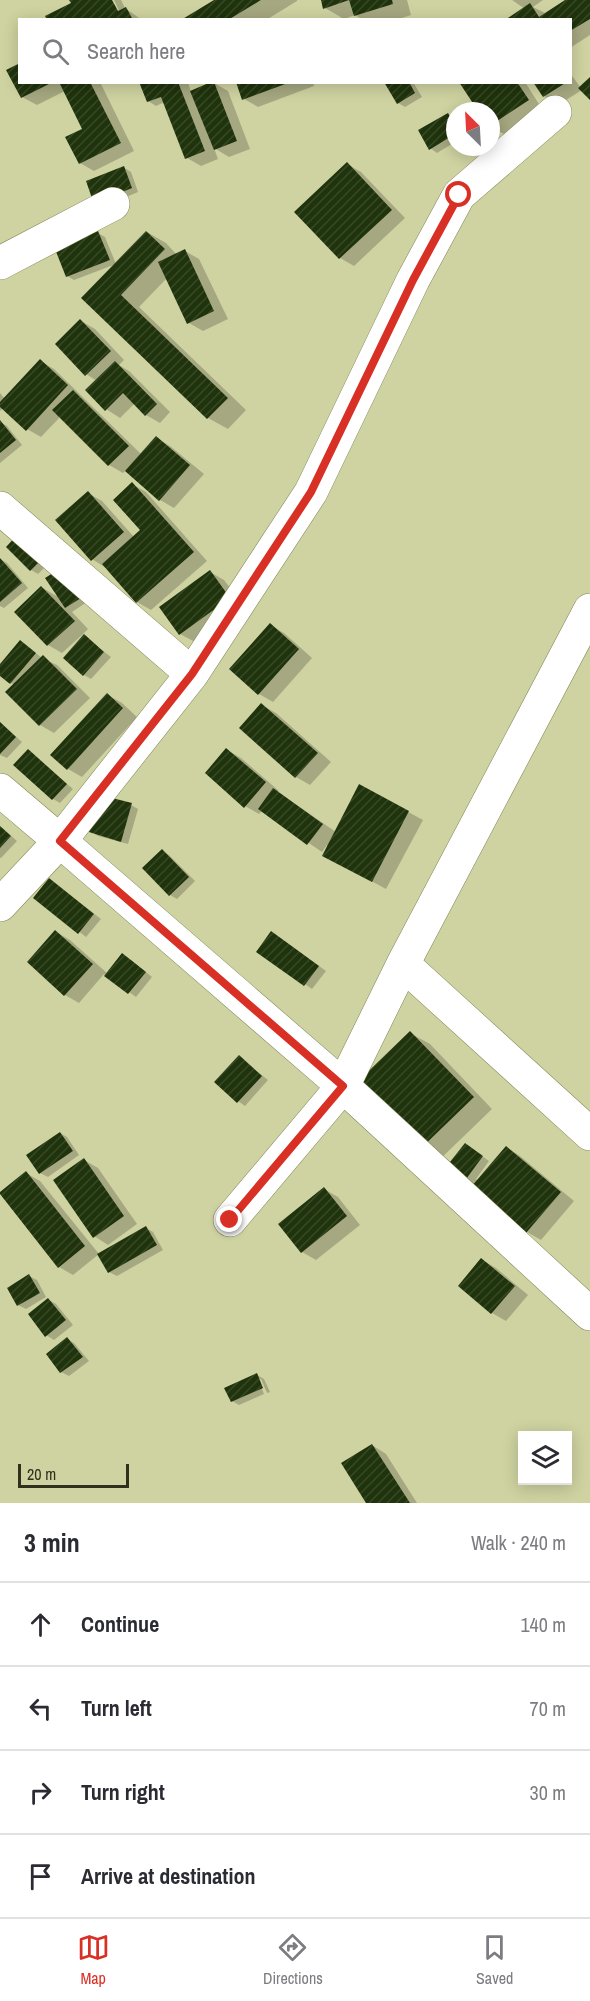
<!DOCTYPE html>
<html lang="en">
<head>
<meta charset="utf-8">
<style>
  :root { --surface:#fff; --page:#f2f2f3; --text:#2b2b33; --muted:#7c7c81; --line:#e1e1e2; --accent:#d93025 }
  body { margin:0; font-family:"Archivo Narrow",sans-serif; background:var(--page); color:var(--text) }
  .controls { position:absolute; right:18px; bottom:18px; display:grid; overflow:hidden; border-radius:0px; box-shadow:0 3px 15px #0003 }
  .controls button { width:54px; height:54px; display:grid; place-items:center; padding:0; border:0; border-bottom:2px solid var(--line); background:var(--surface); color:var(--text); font:30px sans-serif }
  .compass { position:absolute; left:446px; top:102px; width:54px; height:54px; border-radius:50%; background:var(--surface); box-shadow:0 3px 15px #0003; rotate:336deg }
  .scale { position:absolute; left:18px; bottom:15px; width:111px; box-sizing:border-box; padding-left:6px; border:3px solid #2f311d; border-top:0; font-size:16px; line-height:21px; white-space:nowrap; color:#2f311d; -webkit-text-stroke:4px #cfd3a1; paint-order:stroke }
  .stop { position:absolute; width:18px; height:18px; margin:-14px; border:4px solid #d93025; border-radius:50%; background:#fff }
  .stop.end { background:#d93025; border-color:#fff; box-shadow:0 2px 6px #0008 }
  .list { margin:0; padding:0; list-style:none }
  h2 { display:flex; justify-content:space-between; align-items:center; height:78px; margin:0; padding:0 24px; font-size:26px }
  h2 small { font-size:20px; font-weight:400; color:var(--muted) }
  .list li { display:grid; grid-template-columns:39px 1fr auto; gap:18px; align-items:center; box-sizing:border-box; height:84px; padding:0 24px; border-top:2px solid var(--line) }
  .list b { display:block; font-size:22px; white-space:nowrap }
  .list em { font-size:20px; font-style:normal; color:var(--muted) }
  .icon { flex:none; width:33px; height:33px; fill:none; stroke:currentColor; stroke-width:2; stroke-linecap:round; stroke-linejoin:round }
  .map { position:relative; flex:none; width:590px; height:1503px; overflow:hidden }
  .search { position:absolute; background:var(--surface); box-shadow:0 3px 15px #0003; left:18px; right:18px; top:18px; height:66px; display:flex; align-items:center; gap:15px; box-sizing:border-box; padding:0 21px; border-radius:0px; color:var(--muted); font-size:22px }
  .sheet { height:414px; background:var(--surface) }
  nav { display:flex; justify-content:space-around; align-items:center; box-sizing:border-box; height:84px; border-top:2px solid var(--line); background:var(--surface); font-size:16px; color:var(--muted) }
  nav a { display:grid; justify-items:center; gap:3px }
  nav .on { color:var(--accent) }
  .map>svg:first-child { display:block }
  .shadow { fill:#0003 }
  .building { fill:url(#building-hatch) }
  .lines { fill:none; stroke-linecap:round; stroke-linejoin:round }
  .minor-casing { stroke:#828657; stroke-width:34 }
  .minor { stroke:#fff; stroke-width:33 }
  .route { stroke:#d93025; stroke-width:8 }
</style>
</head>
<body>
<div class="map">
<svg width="590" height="1503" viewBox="0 0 590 1503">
  <defs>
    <pattern id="building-hatch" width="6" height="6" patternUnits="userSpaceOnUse" patternTransform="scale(1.5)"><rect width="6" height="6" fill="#1f330c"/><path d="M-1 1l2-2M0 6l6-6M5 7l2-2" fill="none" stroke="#374826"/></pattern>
  </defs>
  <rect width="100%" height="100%" fill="#cfd3a1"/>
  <path class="shadow" d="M71 0H110L120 19 122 17 114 0H121L125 8 142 20H48L73 4Z
    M217 0H297V1L266 20H184Z
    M322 0H407L411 15 396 20H363L355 15 344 19 325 8Z
    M512 0H543L533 7 545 13 568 0H590V35L570 48V20H508L525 9Z
    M9 70 20 82H100L134 151 94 171 80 163 84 129 65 91 37 105 22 97Z
    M570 73 581 88 590 79V98L582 90 558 105 544 96 535 82H570Z
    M141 82H188L191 92 214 83 228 91 250 149 229 157 214 148 218 159 201 166 187 158 165 102 156 106 148 101Z
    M238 82H313L314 86 258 107 244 99Z
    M386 82H413L422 97 405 107 398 103Z
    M461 82H525L542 109 504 134 491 127V111H480Z
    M448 115 455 119V142L437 153 430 148Z
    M347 164 361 172 405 218 354 266 340 258Z
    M123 167 131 172 138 192 103 207Z
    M147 232 166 243 177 255 185 251 199 259 228 319 203 331 189 323 167 278 139 307 246 410 228 429 208 418 83 298Z
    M98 233 105 237 116 264 74 280 67 276Z
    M81 321 95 329 124 360 119 365 129 371 170 412 160 423 146 415 135 403 120 418 106 409 97 381 86 374Z
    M40 361 54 369 141 454 156 438 170 446 204 474 174 508 160 500 126 470 123 473 109 465 61 416 41 437 27 429 3 408 0 411V393L5 399Z
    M0 422 7 426 22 445 0 463Z
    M132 484 146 492 207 561 151 610 137 602 106 568 92 559 88 493 102 501 134 537 142 530Z
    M8 547 50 562 38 574 31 570Z
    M0 559 7 563 28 588 4 608 0 606Z
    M210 572 224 580 244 606 195 642 180 634Z
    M47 579 87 602 72 612 88 629 82 635 111 657 91 679 84 675 82 635 62 653 48 645 16 612 41 587 60 598Z
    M270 625 284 633 312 658 273 702 259 694Z
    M27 646 42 658 57 665 90 698 54 733 40 725 14 685 0 674V666Z
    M108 695 122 703 137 717 82 777 68 769Z
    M262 705 276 713 331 762 310 785 296 777Z
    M0 722 22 742 7 758 0 755Z
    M227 750 241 758 279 791 278 792 336 832 360 786 423 820 386 889 338 863 327 845 322 852 262 811 259 814 245 806Z
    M28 751 73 789 60 803 53 799Z
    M131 805 138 809 128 844 98 836 91 832Z
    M0 826 17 841 1 858H0Z
    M162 851 169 855 195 881 177 899 170 895Z
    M50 880 101 919 86 937 35 898Z
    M56 932 70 940 108 974 130 959 152 977 136 997 104 974 79 1003 65 995Z
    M279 937 326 971 312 989 258 951Z
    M410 1033 430 1044 492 1109 433 1166 351 1090Z
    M239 1057 268 1080 245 1106 238 1101Z
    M60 1133 67 1137 79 1155 48 1177 40 1173Z
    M506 1147 520 1156 574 1201 541 1240 527 1232 471 1186 462 1185 472 1149 489 1161 476 1179 478 1181Z
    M84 1160 98 1168 137 1224 108 1245 94 1236Z
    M26 1173 40 1181 99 1254 73 1275 59 1267Z
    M324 1189 338 1197 360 1225 316 1260 302 1252 280 1225Z
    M146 1228 153 1232 163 1250 117 1276 109 1272Z
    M482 1260 496 1268 528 1295 506 1321 492 1313Z
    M29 1276 37 1280 46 1297 26 1309 18 1305Z
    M49 1300 56 1304 73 1325 54 1340 46 1335Z
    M67 1339 74 1343 89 1361 69 1376 61 1372 48 1354Z
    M257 1375 264 1379 270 1392 267 1393 261 1379H258L264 1394 239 1405 232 1401Z
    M372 1445 386 1454 417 1503H368Z"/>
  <path class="building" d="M69 0H112L118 11 126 7 133 20H47L45 16 71 3Z
    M214 0H261L228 20H181Z
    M321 0H349L323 9Z
    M349 0H392L393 4 354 16Z
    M565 0H590V19L570 31V20H505L530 3 539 17Z
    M20 63V82H53L21 98 6 70Z
    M590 77V100L578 88Z
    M59 82H90L121 143 79 164 65 137 82 129Z
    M139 82H178L205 151 185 159 161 97 147 102Z
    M211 82H214L237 141 214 150 190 91Z
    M236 82H288V83L242 100Z
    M384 82H409L415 93 397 104Z
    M459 82H517L529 100 491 125V111H478Z
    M533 82H567L543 97Z
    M448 113 455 125V134L429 150 418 130Z
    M347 162 392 210 339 259 294 212Z
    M124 166 132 188 94 204 86 181Z
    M98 231 110 260 66 277 55 249Z
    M146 231 165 249 121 295 228 398 207 419 81 298Z
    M185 249 214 311 187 324 158 262Z
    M80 319 111 351 85 376 55 344Z
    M40 359 68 385 26 431 0 407V402Z
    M115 361 157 404 145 416 123 393 105 411 85 390Z
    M73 390 129 446 108 466 52 410Z
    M0 420 16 440 0 453Z
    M156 436 190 465 159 501 125 471Z
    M132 482 194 552 136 603 102 564 140 530 113 500Z
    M88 491 124 532 91 561 55 520Z
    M19 533 44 557 30 571 6 547Z
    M0 558 22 583 0 602Z
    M61 568 81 598 65 608 45 578Z
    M210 570 230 598 179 635 159 607Z
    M41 586 75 621 47 646 14 612Z
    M270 623 299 649 258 695 229 669Z
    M84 634 104 652 83 676 63 658Z
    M20 640 36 653 10 684 0 676V664Z
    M43 655 77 689 39 726 5 692Z
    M107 693 123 708 67 770 50 755Z
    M261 703 318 753 295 778 239 728Z
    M0 722 16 737 0 754Z
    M226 748 266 782 244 808 205 773Z
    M28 749 67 784 52 800 13 765Z
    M359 784 409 811 372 882 322 856Z
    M273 788 323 824 307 845 258 809Z
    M100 795 132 803 121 842 89 832Z
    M0 826 11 836 0 848Z
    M162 849 189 877 169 896 142 868Z
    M49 878 94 914 78 934 33 898Z
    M55 930 93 964 64 996 27 962Z
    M271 931 319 966 304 986 256 952Z
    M122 953 146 972 128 994 104 976Z
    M410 1031 474 1097 413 1156 349 1090Z
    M239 1055 262 1076 237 1103 214 1082Z
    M60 1132 73 1151 39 1174 26 1155Z
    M465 1143 483 1156 461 1186 442 1172Z
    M506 1146 561 1192 526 1233 471 1187Z
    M84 1158 124 1216 93 1238 53 1180Z
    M26 1171 85 1246 58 1268 0 1194V1192Z
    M324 1187 347 1216 301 1253 278 1224Z
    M146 1226 157 1245 108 1273 97 1254Z
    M481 1258 515 1286 491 1314 458 1286Z
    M29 1274 40 1293 17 1306 7 1288Z
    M48 1298 66 1320 45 1337 28 1314Z
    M67 1337 83 1357 60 1373 46 1354Z
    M257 1373 263 1388 231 1402 224 1388Z
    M372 1444 410 1503H366L341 1463Z"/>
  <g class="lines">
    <defs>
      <path id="minor" d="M555 112 459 195 413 280 311 492 192 674 60 841 343 1086 590 1314
        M0 263 113 204
        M0 508 192 674
        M0 790 60 841 0 905
        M403 964 590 1134
        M230 1220 343 1086 403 964 590 610"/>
    </defs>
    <use href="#minor" class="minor-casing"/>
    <use href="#minor" class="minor"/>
  </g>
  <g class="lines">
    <path class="route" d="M230 1220 343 1086 60 841 192 674 311 492 413 280 459 195"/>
  </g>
</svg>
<div class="controls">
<button><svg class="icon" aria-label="layers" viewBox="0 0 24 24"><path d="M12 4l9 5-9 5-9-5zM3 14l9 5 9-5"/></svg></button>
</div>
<svg class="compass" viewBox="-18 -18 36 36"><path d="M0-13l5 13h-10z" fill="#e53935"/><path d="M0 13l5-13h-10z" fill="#7c7c81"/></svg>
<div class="scale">20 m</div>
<div class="stop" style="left:459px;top:195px"></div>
<div class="stop end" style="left:230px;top:1220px"></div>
<div class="search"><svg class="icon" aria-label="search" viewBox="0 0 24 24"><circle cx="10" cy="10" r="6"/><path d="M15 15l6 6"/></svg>Search here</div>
</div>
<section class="sheet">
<h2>3 min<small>Walk · 240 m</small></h2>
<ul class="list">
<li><svg class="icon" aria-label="ahead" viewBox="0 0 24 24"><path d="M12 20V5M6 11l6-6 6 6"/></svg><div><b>Continue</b></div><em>140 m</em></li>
<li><svg class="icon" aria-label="left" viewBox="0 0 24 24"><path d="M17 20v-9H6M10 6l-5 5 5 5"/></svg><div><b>Turn left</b></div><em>70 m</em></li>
<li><svg class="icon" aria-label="right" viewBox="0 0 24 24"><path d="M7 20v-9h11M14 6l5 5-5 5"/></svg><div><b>Turn right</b></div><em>30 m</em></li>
<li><svg class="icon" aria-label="arrive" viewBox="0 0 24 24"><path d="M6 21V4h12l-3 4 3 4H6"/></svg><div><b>Arrive at destination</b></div></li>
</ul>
</section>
<nav>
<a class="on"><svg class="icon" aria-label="map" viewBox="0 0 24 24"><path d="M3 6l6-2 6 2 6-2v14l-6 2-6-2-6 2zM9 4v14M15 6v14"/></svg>Map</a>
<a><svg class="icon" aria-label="directions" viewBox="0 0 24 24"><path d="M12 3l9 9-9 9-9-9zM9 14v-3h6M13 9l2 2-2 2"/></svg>Directions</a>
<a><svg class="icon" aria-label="saved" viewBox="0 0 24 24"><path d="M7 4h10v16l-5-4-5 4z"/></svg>Saved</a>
</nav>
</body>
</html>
